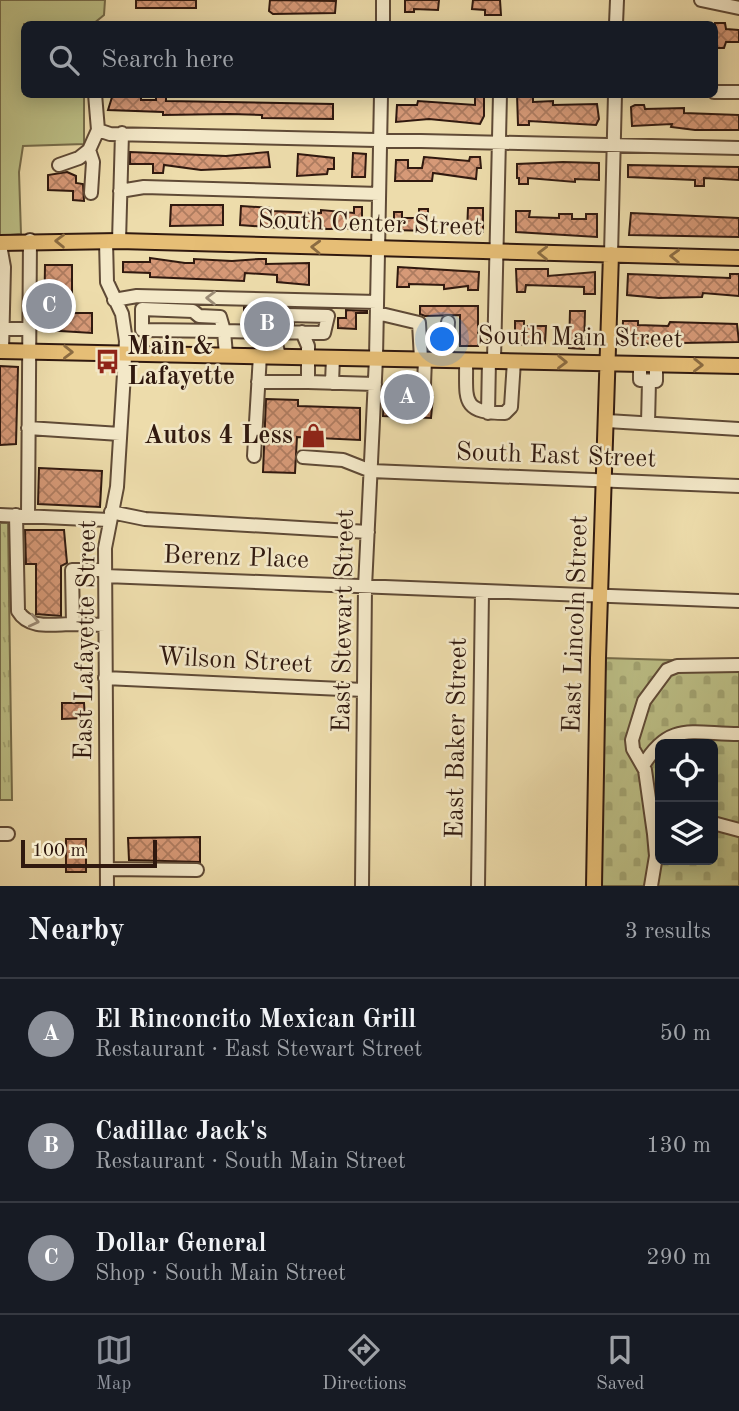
<!DOCTYPE html>
<html lang="en">
<head>
<meta charset="utf-8">
<style>
  :root { --surface:#171b24; --page:#242831; --text:#f1f3f6; --muted:#9ea1a6; --line:#363941; --accent:#8c9099 }
  body { margin:0; font-family:"Old Standard TT",serif; background:var(--page); color:var(--text) }
  .controls { position:absolute; right:21px; bottom:21px; display:grid; overflow:hidden; border-radius:10px; box-shadow:0 4px 18px #0003 }
  .controls button { width:63px; height:63px; display:grid; place-items:center; padding:0; border:0; border-bottom:2px solid var(--line); background:var(--surface); color:var(--text); font:35px sans-serif }
  .scale { position:absolute; left:21px; bottom:18px; width:136px; box-sizing:border-box; padding-left:7px; border:4px solid #30190f; border-top:0; font-size:19px; line-height:24px; white-space:nowrap; color:#30190f; -webkit-text-stroke:5px #f3e8c8; paint-order:stroke }
  .you { position:absolute; left:443px; top:340px; width:24px; height:24px; margin:-18px; border:5px solid #fff; border-radius:50%; background:#1a73e8; box-shadow:0 0 0 10px #1a73e833 }
  .badge { display:grid; place-items:center; width:46px; height:46px; border-radius:50%; background:var(--accent); color:#fff; font-size:23px; font-weight:700 }
  .pin { position:absolute; translate:-50% -50%; border:4px solid #fff; box-shadow:0 2px 7px #0006 }
  .list { margin:0; padding:0; list-style:none }
  h2 { display:flex; justify-content:space-between; align-items:center; height:91px; margin:0; padding:0 28px; font-size:30px }
  h2 small { font-size:23px; font-weight:400; color:var(--muted) }
  .list li { display:grid; grid-template-columns:46px 1fr auto; gap:21px; align-items:center; box-sizing:border-box; height:112px; padding:0 28px; border-top:2px solid var(--line) }
  .list b { display:block; font-size:26px; white-space:nowrap }
  .list p { margin:0; font-size:23px; white-space:nowrap; color:var(--muted) }
  .list em { font-size:23px; font-style:normal; color:var(--muted) }
  .icon { flex:none; width:38px; height:38px; fill:none; stroke:currentColor; stroke-width:2; stroke-linecap:round; stroke-linejoin:round }
  .map { position:relative; flex:none; width:739px; height:886px; overflow:hidden }
  .search { position:absolute; background:var(--surface); box-shadow:0 4px 18px #0003; left:21px; right:21px; top:21px; height:77px; display:flex; align-items:center; gap:18px; box-sizing:border-box; padding:0 24px; border-radius:10px; color:var(--muted); font-size:26px }
  .sheet { height:427px; background:var(--surface) }
  nav { display:flex; justify-content:space-around; align-items:center; box-sizing:border-box; height:98px; border-top:2px solid var(--line); background:var(--surface); font-size:19px; color:var(--muted) }
  nav a { display:grid; justify-items:center; gap:4px }
  nav .on { color:var(--accent) }
  .map>svg:first-child { display:block }
  .grass { fill:#bcbf86; stroke:#766c4a; stroke-width:2 }
  .cemetery { fill:url(#cemetery-stones); stroke:#766c4a; stroke-width:2; fill-rule:evenodd }
  .park { fill:url(#park-tufts); stroke:#766c4a; stroke-width:2 }
  .building { fill:url(#building-cross-hatch); stroke:#30190f; stroke-width:2 }
  .lines { fill:none; stroke-linecap:round; stroke-linejoin:round }
  .minor-casing { stroke:#5f4a36; stroke-width:16 }
  .major-casing { stroke:#30190f; stroke-width:18 }
  .minor { stroke:#f3e8c8; stroke-width:12 }
  .major { stroke:#e6be76; stroke-width:14 }
  .oneway { stroke:#8b6c42 }
  .oneway2 { stroke:#9b8b75 }
  .labels { text-anchor:middle; dominant-baseline:central; stroke-width:5; stroke-linejoin:round; paint-order:stroke }
  .street-label { font-size:26px; fill:#30190f; stroke:#f3e8c8 }
  .poi-label { font-size:26px; font-weight:bold; fill:#30190f; stroke:#f3e8c8; text-anchor:start }
</style>
</head>
<body>
<div class="map">
<svg width="739" height="886" viewBox="0 0 739 886">
  <defs>
    <pattern id="cemetery-stones" width="16" height="16" patternUnits="userSpaceOnUse" patternTransform="scale(1.75)"><rect width="16" height="16" fill="#bcbf86"/><path d="M2 7V4a2 2 0 0 1 4 0v3zM10 15v-3a2 2 0 0 1 4 0v3z" fill="#a2a472"/></pattern>
    <pattern id="park-tufts" width="24" height="20" patternUnits="userSpaceOnUse" patternTransform="scale(1.75)"><rect width="24" height="20" fill="#bcbf86"/><path d="M3 7l-1-3M5 7V3M7 7l1-3M15 17l-1-3M17 17v-4M19 17l1-3" fill="none" stroke="#a2a472"/></pattern>
    <pattern id="building-cross-hatch" width="8" height="8" patternUnits="userSpaceOnUse" patternTransform="scale(1.75)"><rect width="8" height="8" fill="#d69977"/><path d="M0 0l8 8M0 8l8-8" fill="none" stroke="#ae7c60"/></pattern>
  </defs>
  <rect width="100%" height="100%" fill="#eddcab"/>
  <filter id="stains"><feTurbulence type="fractalNoise" baseFrequency=".00286" numOctaves="4"/><feColorMatrix values="0 0 0 0 .2 0 0 0 0 .09 0 0 0 0 .02 0 0 0 .5 -.17"/></filter>
  <radialGradient id="worn" r=".72"><stop offset=".6" stop-color="#630" stop-opacity="0"/><stop offset="1" stop-color="#630" stop-opacity=".3"/></radialGradient>
  <path class="grass" d="M0 0H105L104 15 93 24H24V94L84 95V144L23 146 19 172 21 234 0 236Z"/>
  <path class="cemetery" d="M604 658 739 662V886H601ZM660 744H713V860H660Z"/>
  <path class="park" d="M0 523H8L12 800H0Z"/>
  <path class="building" d="M136 0H196V8H136Z
    M270 0 336 1 335 13 273 14 269 11Z
    M405 0H439L438 10 414 9V12H405Z
    M473 0H500L501 15H485V10L472 9Z
    M715 23H725L726 29 739 30V42H726L724 48H715Z
    M113 94H141V100H156V94H166V101L333 104V119L262 118V115L230 114 163 115V112L108 110Z
    M475 94H484V116L480 124 429 119 396 122 397 105H417L418 101 475 105Z
    M517 94H533V102L553 101V105L597 104 599 119 596 125 529 121V125H518Z
    M635 105H644L645 109 684 108V113L739 115V130H695L671 127 672 124 632 126 631 107Z
    M130 152 226 156 268 152 270 167 201 170 164 165 163 173H153V164H130Z
    M353 153 366 154 365 177H352Z
    M298 154 334 158V169H328L327 174 297 176Z
    M424 157 469 161 470 157H480L481 168H477L476 179 433 173 432 181H395L396 160H408V168H422Z
    M563 162 599 163V180L575 179V182L528 178V184H519V178H517V164Z
    M628 165 739 167V180L704 178V186H695V180L628 177Z
    M67 172 76 176V183L83 184 84 201 73 200V191L48 190V175Z
    M171 205H223V225L170 226Z
    M241 206 271 208V211L321 213V210L354 213V207H362V225L359 228 330 229H321V226L296 229 240 225Z
    M468 208H483V232H467Z
    M419 209H428V231L394 230V212H402V218H419Z
    M516 211H530L529 217 559 218V214H572V219H586V214H597V237L516 232Z
    M631 213 739 218V237L629 235Z
    M150 258 185 263H194V259L232 261 259 259H266V264L309 263V285L277 282V275L245 273 244 281 150 277V273L123 272V262H150Z
    M45 265H72V313H92V333L44 330Z
    M398 267 479 272 478 290H468V286L444 289V285L409 284V287H397Z
    M516 269H548V276L595 272V294H584V287L526 285 525 292H517Z
    M628 274 730 278V274H739V296L703 293 702 297 659 298 627 295Z
    M420 306H478V346H460V315L425 316 420 314Z
    M244 307 282 308 278 323H257V317L244 316Z
    M346 310 367 311V313H356V329L338 328V318H346Z
    M570 311H585L584 349 569 348Z
    M515 321H524V326H546L545 343 515 345Z
    M623 321H638V325L668 326 670 322 737 324 739 342 622 344Z
    M0 366 18 367 16 444 0 445Z
    M384 394 433 396 431 418 383 416Z
    M266 399 298 400V406L360 408V440L297 437 295 473 263 472Z
    M39 468 102 471 100 507 38 504Z
    M25 530H64L67 563 61 566V616L36 614V564H26Z
    M62 703H84L85 718 62 719Z
    M200 837V862L129 860 128 838Z
    M66 839H86V872H66Z"/>
  <g class="lines">
    <defs>
      <path id="minor" d="M701 0 739 8
        M383 24V0
        M616 24 617 0
        M714 92H739
        M95 94 98 130
        M98 130 110 134 739 148
        M59 165 79 158 89 150
        M120 191 144 187 379 194
        M91 193 93 162 89 150 98 130
        M106 241 107 282 122 314 126 341 117 487 105 548 107 886
        M119 241 122 133
        M0 245 4 267 2 351
        M611 254 615 94
        M114 300 137 296 377 302
        M142 309 193 311 199 316 220 317 224 331 142 330Z
        M377 313 419 323 421 359
        M3 329H29
        M273 332 279 356
        M302 332 308 346V382L375 384
        M226 355 224 331 324 333 328 316 287 315V332
        M446 359 448 322
        M466 360C467 398 459 413 505 413L511 407 514 361
        M494 360 500 94
        M640 364V380L656 381V364
        M258 382H308
        M332 383 333 357
        M424 385 425 359
        M488 413 489 360
        M607 421 739 429
        M648 423 649 381
        M28 428 120 434
        M254 456 260 355
        M303 457 343 460 371 471 739 486
        M111 512 145 519 368 532
        M0 515 109 520
        M16 515 18 611C29 630 54 624 73 624
        M28 515 30 240
        M105 576 739 601
        M105 625 73 624 72 570H105
        M105 678 364 690
        M643 766C669 721 693 734 739 734
        M713 823 739 830
        M0 834H8
        M107 869 197 870
        M362 886 365 587 376 358 381 94
        M478 886 482 591
        M651 886 656 856 654 834 645 770 633 749 632 740 644 701 667 670 677 666 739 665"/>
      <path id="major" d="M0 243 119 241 739 258
        M0 351 739 366
        M594 886 598 658 611 254"/>
    </defs>
    <use href="#minor" class="minor-casing"/>
    <use href="#major" class="major-casing"/>
    <use href="#minor" class="minor"/>
    <use href="#major" class="major"/>
  </g>
  <defs><path id="oneway-chevron" d="M-2-3.5L2.5 0L-2 3.5" fill="none" stroke-width="1.6" stroke-linecap="round" stroke-linejoin="round" transform="scale(1.75)"/></defs>
  <g class="oneway">
    <use href="#oneway-chevron" transform="translate(60 241) rotate(-179)"/>
    <use href="#oneway-chevron" transform="translate(316 247) rotate(-178)"/>
    <use href="#oneway-chevron" transform="translate(543 253) rotate(-179)"/>
    <use href="#oneway-chevron" transform="translate(675 256) rotate(-178)"/>
    <use href="#oneway-chevron" transform="translate(68 352) rotate(1)"/>
    <use href="#oneway-chevron" transform="translate(562 362) rotate(1)"/>
    <use href="#oneway-chevron" transform="translate(698 365) rotate(1)"/>
  </g>
  <g class="oneway2">
    <use href="#oneway-chevron" transform="translate(211 298) rotate(-179)"/>
    <use href="#oneway-chevron" transform="translate(34 621) rotate(13)"/>
  </g>
  <defs>
    <symbol id="bus-bare" viewBox="-9 -9 18 18"><path d="M-5-6H5V4H4V6H2V4H-2V6H-4V4H-5ZM-3.5-4V0h7V-4ZM-3.5 1.2v1.5H-2V1.2ZM2 1.2v1.5H3.5V1.2Z" fill="#8f2418" stroke="#f3e8c8" stroke-width="2.5" paint-order="stroke"/></symbol>
    <symbol id="shop-bare" viewBox="-9 -9 18 18"><path d="M-5-2.5h2.3a2.7 3.5 0 0 1 5.4 0H5L5.5 6h-11ZM-1.5-2.5h3a1.5 2.3 0 0 0-3 0Z" fill="#8f2418" stroke="#f3e8c8" stroke-width="2.5" paint-order="stroke"/></symbol>
  </defs>
  <g fill-rule="evenodd">
    <use href="#bus-bare" x="90" y="344" width="35" height="35"/>
    <use href="#shop-bare" x="296" y="418" width="35" height="35"/>
  </g>
  <g class="labels">
    <g class="street-label">
      <text transform="translate(370 224) rotate(2)">South Center Street</text>
      <text transform="translate(580 338) rotate(1)">South Main Street</text>
      <text transform="translate(556 456) rotate(2)">South East Street</text>
      <text transform="translate(236 558) rotate(2)">Berenz Place</text>
      <text transform="translate(344 621) rotate(-89)">East Stewart Street</text>
      <text transform="translate(576 624) rotate(-88)">East Lincoln Street</text>
      <text transform="translate(86 640) rotate(-89)">East Lafayette Street</text>
      <text transform="translate(235 661) rotate(3)">Wilson Street</text>
      <text transform="translate(457 738) rotate(-89)">East Baker Street</text>
    </g>
    <g class="poi-label">
      <text x="127" y="347">Main &amp;<tspan x="127" dy="30">Lafayette</tspan></text>
      <text x="293" y="436" text-anchor="end">Autos 4 Less</text>
    </g>
  </g>
  <rect width="100%" height="100%" filter="url(#stains)"/>
  <rect width="100%" height="100%" fill="url(#worn)"/>
</svg>
<div class="controls">
<button><svg class="icon" aria-label="locate" viewBox="0 0 24 24"><circle cx="12" cy="12" r="6"/><path d="M12 2v4M12 18v4M2 12h4M18 12h4"/></svg></button>
<button><svg class="icon" aria-label="layers" viewBox="0 0 24 24"><path d="M12 4l9 5-9 5-9-5zM3 14l9 5 9-5"/></svg></button>
</div>
<div class="scale">100 m</div>
<div class="you"></div>
<div class="pin badge" style="left:407px;top:397px">A</div>
<div class="pin badge" style="left:267px;top:324px">B</div>
<div class="pin badge" style="left:49px;top:306px">C</div>
<div class="search"><svg class="icon" aria-label="search" viewBox="0 0 24 24"><circle cx="10" cy="10" r="6"/><path d="M15 15l6 6"/></svg>Search here</div>
</div>
<section class="sheet">
<h2>Nearby<small>3 results</small></h2>
<ul class="list">
<li><span class="badge">A</span><div><b>El Rinconcito Mexican Grill</b><p>Restaurant · East Stewart Street</p></div><em>50 m</em></li>
<li><span class="badge">B</span><div><b>Cadillac Jack's</b><p>Restaurant · South Main Street</p></div><em>130 m</em></li>
<li><span class="badge">C</span><div><b>Dollar General</b><p>Shop · South Main Street</p></div><em>290 m</em></li>
</ul>
</section>
<nav>
<a class="on"><svg class="icon" aria-label="map" viewBox="0 0 24 24"><path d="M3 6l6-2 6 2 6-2v14l-6 2-6-2-6 2zM9 4v14M15 6v14"/></svg>Map</a>
<a><svg class="icon" aria-label="directions" viewBox="0 0 24 24"><path d="M12 3l9 9-9 9-9-9zM9 14v-3h6M13 9l2 2-2 2"/></svg>Directions</a>
<a><svg class="icon" aria-label="saved" viewBox="0 0 24 24"><path d="M7 4h10v16l-5-4-5 4z"/></svg>Saved</a>
</nav>
</body>
</html>
